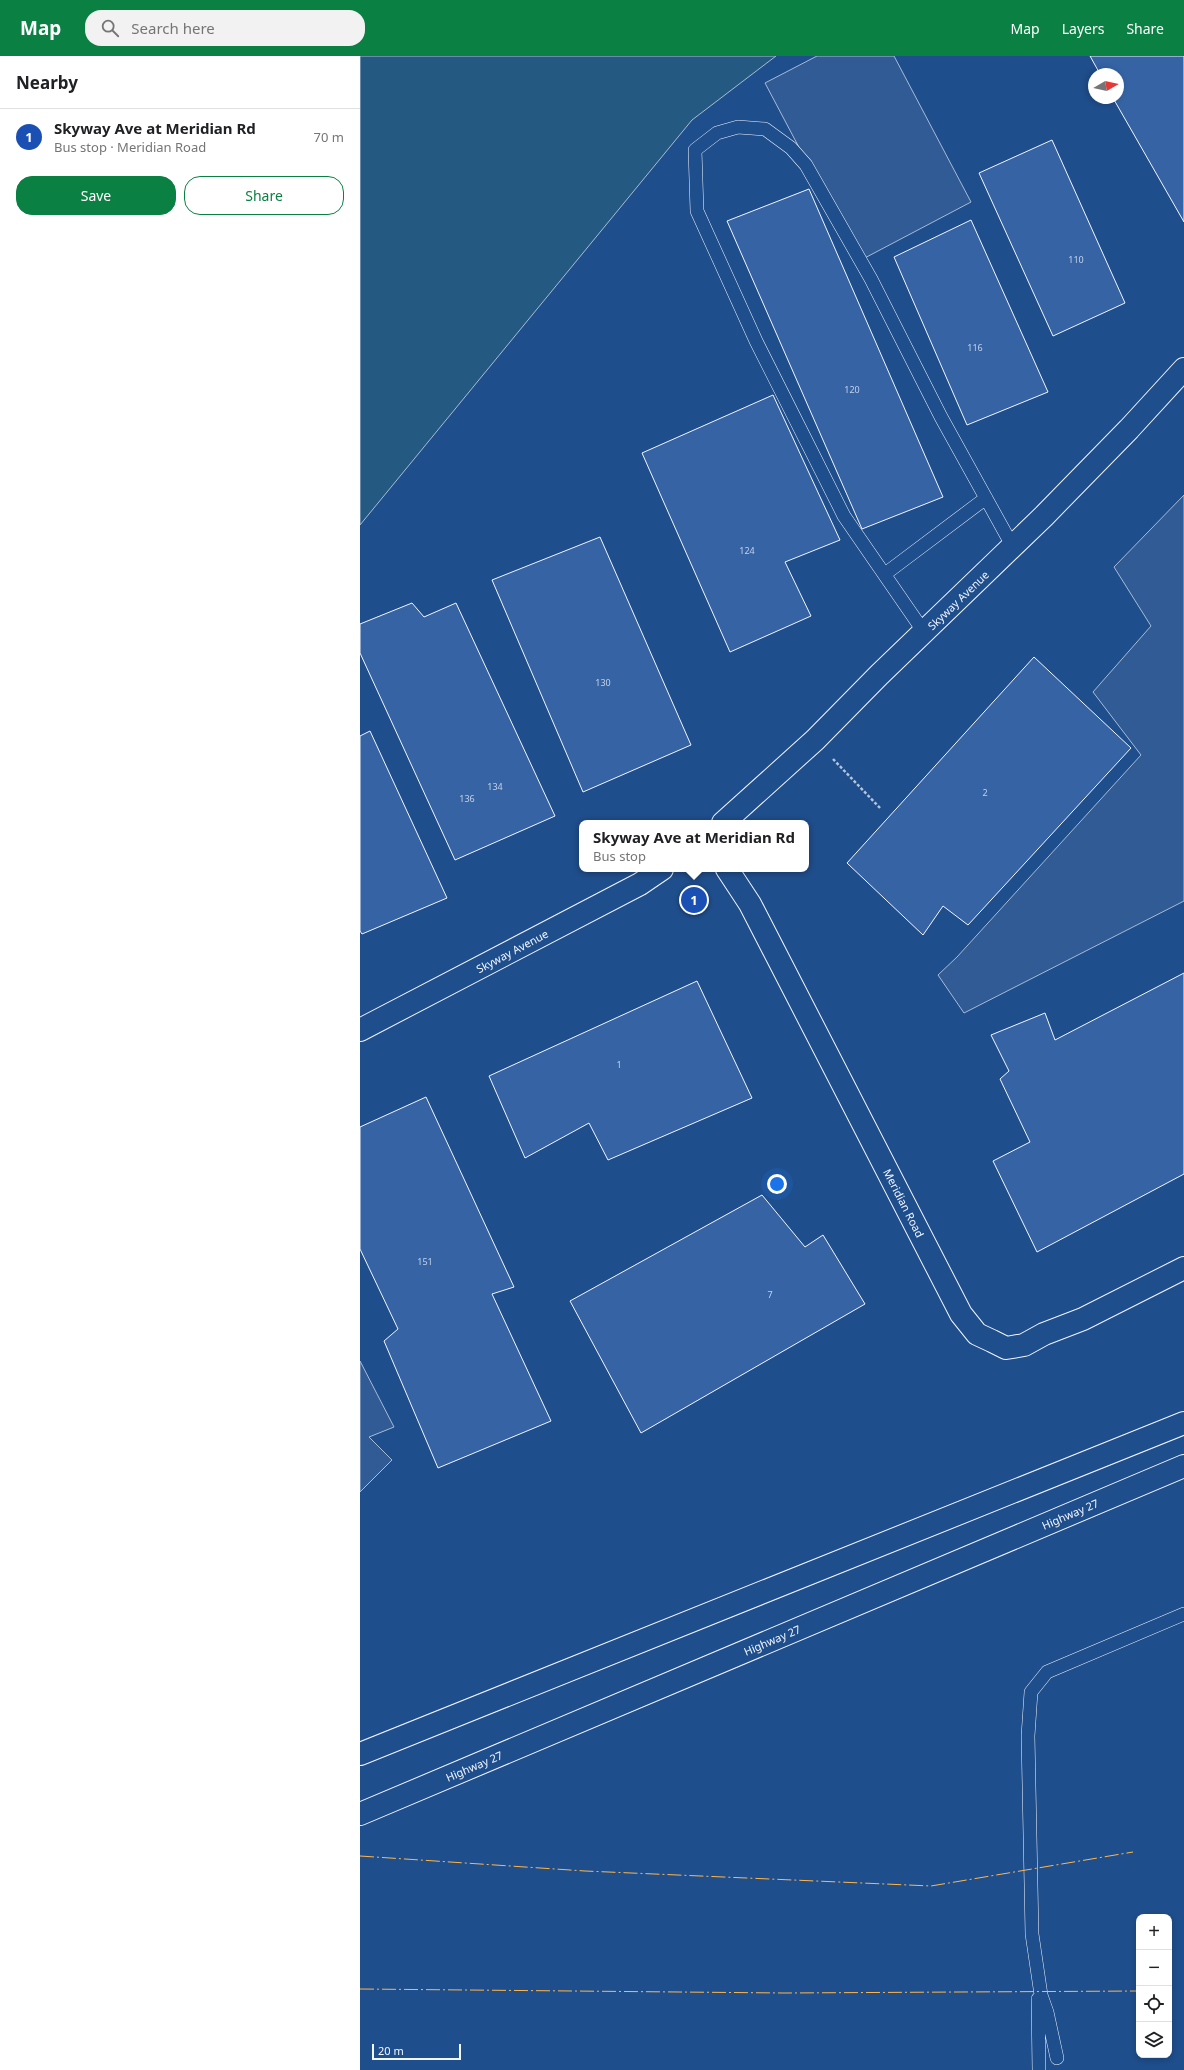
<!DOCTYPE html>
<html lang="en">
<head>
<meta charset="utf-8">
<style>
  :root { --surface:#fff; --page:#f2f2f2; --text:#202124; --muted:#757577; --line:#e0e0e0; --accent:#0b8043 }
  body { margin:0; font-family:"Noto Sans",sans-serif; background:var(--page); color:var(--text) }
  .controls { position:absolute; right:12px; bottom:12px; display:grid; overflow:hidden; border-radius:8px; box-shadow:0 2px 6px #0003 }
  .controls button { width:36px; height:36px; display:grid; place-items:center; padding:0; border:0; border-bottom:1px solid var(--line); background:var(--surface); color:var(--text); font:20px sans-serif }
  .compass { position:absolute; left:728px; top:12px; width:36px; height:36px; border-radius:50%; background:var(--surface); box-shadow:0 2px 6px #0003; rotate:81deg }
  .scale { position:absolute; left:12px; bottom:10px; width:89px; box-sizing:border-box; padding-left:4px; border:2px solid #f2f6ff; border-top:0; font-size:11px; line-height:14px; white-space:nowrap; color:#f2f6ff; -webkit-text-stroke:3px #1f4e8c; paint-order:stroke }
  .you { position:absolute; left:417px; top:1128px; width:14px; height:14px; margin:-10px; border:3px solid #fff; border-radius:50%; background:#1a73e8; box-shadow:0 0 0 6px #1a73e833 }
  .badge { display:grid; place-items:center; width:26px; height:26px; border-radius:50%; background:var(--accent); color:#fff; font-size:13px; font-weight:700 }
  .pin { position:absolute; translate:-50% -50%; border:2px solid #fff; box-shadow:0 1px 4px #0006 }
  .popup { position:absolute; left:219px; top:764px; width:230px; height:52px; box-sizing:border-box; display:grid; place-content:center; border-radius:8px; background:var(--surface); filter:drop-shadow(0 1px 3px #0005); font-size:13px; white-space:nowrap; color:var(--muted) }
  .popup b { font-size:15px; color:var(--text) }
  .popup::after { content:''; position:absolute; left:50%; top:100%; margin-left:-8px; border:8px solid transparent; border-top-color:var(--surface) }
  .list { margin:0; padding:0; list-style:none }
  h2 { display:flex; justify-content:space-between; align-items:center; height:52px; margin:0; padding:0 16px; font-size:17px }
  h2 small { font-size:13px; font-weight:400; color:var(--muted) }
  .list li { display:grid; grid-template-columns:26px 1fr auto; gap:12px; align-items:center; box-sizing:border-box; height:56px; padding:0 16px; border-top:1px solid var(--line) }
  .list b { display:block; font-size:15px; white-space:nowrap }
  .list p { margin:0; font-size:13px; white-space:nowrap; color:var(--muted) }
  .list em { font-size:13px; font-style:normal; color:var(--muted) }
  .actions { display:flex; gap:8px; padding:12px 16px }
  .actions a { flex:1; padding:9px 0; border:1px solid var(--accent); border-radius:16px; text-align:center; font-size:14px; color:var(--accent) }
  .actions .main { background:var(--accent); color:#fff }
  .icon { flex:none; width:22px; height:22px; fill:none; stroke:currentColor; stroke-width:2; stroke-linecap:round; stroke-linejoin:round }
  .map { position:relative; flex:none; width:824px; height:2014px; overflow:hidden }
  header { display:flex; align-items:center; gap:24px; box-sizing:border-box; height:56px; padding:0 20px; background:var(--accent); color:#fff }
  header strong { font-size:19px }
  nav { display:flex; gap:22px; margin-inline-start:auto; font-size:14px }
  .search { width:280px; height:36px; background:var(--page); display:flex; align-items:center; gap:10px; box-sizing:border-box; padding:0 14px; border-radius:16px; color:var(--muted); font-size:15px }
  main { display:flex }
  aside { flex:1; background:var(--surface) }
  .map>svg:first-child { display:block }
  .green { fill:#245a82; stroke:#a8bbd7 }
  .parking { fill:#305b95; stroke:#a8bbd7 }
  .building { fill:#3563a3; stroke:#f2f6ff }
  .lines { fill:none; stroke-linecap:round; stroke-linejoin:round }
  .lane-casing { stroke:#f2f6ff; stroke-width:14 }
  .street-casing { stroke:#f2f6ff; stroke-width:24 }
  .secondary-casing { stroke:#f2f6ff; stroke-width:24 }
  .primary-casing { stroke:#f2f6ff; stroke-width:24 }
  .path { stroke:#b3c4dc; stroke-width:2.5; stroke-dasharray:3 2; stroke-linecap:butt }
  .lane { stroke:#1f4e8c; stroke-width:13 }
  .street { stroke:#1f4e8c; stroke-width:22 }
  .secondary { stroke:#1f4e8c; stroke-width:22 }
  .primary { stroke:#1f4e8c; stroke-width:22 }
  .power { stroke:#ffb74d; stroke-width:1; stroke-dasharray:14 3 2 3; stroke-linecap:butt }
  .labels { text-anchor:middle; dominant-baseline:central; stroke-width:3; stroke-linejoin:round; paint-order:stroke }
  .number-label { font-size:9px; fill:#c3d1e8 }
  .street-label { font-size:11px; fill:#f2f6ff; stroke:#1f4e8c }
</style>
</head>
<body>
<header>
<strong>Map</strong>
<div class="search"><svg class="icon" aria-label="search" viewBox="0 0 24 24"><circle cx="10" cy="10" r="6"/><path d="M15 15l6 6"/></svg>Search here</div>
<nav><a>Map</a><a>Layers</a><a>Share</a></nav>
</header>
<main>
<aside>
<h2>Nearby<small></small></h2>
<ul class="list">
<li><span class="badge" style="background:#1a4fb4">1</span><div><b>Skyway Ave at Meridian Rd</b><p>Bus stop · Meridian Road</p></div><em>70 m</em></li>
</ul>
<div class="actions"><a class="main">Save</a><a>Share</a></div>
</aside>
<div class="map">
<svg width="824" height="2014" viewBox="0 0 824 2014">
  <rect width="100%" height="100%" fill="#1f4e8c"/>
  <path class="green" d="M0 0H416L332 64 0 469Z"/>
  <path class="parking" d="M457 0H534L611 146 499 205 405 27Z
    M824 439V845L604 957 578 919 597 901 781 699 733 636 791 570 754 511Z
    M0 1305 34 1371 9 1381 32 1404 0 1436Z"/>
  <path class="building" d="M730 0H824V166L753 42H758V18H740Z
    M692 84 765 247 693 280 619 117Z
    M449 133 583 441 502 473 367 165Z
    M611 164 688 336 607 369 534 201Z
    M413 339 480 484 425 506 451 560 370 596 282 397Z
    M240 481 331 689 223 736 132 524Z
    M52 547 64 561 96 547 195 760 95 804 0 597V568Z
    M674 601 771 692 608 869 583 850 563 879 487 807Z
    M10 675 87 842 2 878 0 875V680Z
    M824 917V1118L677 1196 633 1105 670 1086 640 1023 649 1015 631 979 685 957 695 984Z
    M337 925 392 1042 248 1104 229 1067 165 1102 129 1020Z
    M66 1041 154 1231 132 1238 191 1365 78 1412 24 1285 38 1273 0 1193V1071Z
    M402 1139 445 1191 463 1179 505 1248 281 1377 210 1245Z"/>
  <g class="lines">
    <defs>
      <path id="lane" d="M525 518 626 442
        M564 576 484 460 396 285 337 155 335 94 357 77 378 71 405 73 431 92 446 109 511 223 581 361 653 491
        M678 1943 679 2014
        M697 2002 687 1956 681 1939 672 1878 668 1680 671 1636 687 1616 824 1558"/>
      <path id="street" d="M367 813 390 848 601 1258 617 1278 632 1285 646 1292 664 1289 684 1278 723 1263 824 1212"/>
      <path id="secondary" d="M363 767 455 684 519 619 684 460 769 373 824 313
        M0 974 280 828 302 813"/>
      <path id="primary" d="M0 1698 824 1367
        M0 1758 824 1410"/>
    </defs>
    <use href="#lane" class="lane-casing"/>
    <use href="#street" class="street-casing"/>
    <use href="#secondary" class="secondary-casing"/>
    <use href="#primary" class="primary-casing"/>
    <path class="path" d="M473 703 520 752"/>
    <use href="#lane" class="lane"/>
    <use href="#street" class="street"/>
    <use href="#secondary" class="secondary"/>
    <use href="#primary" class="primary"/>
    <path class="power" d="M0 1800 225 1815 571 1830 773 1796
      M0 1933 424 1937 779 1935"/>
  </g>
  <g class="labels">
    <g class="number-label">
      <text x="716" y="203">110</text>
      <text x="615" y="291">116</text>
      <text x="492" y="333">120</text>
      <text x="387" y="494">124</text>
      <text x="243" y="626">130</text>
      <text x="135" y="730">134</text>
      <text x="625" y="736">2</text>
      <text x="107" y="742">136</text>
      <text x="259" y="1008">1</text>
      <text x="65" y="1205">151</text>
      <text x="410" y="1238">7</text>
    </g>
    <g class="street-label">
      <text transform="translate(598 544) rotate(-44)">Skyway Avenue</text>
      <text transform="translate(152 895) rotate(-28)">Skyway Avenue</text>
      <text transform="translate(544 1147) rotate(63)">Meridian Road</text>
      <text transform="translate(710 1458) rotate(-23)">Highway 27</text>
      <text transform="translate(412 1584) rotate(-23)">Highway 27</text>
      <text transform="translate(114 1710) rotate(-23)">Highway 27</text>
    </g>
  </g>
</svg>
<div class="controls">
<button>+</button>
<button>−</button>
<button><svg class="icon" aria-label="locate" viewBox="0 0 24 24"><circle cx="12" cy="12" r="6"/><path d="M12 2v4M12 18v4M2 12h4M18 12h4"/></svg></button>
<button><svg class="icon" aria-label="layers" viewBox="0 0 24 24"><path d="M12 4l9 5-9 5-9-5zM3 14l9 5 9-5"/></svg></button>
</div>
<svg class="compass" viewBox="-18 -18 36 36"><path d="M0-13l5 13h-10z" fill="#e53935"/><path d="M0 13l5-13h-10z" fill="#757577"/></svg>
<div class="scale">20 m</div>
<div class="you"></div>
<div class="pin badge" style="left:334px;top:844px;background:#1a4fb4">1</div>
<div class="popup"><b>Skyway Ave at Meridian Rd</b>Bus stop</div>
</div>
</main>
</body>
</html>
